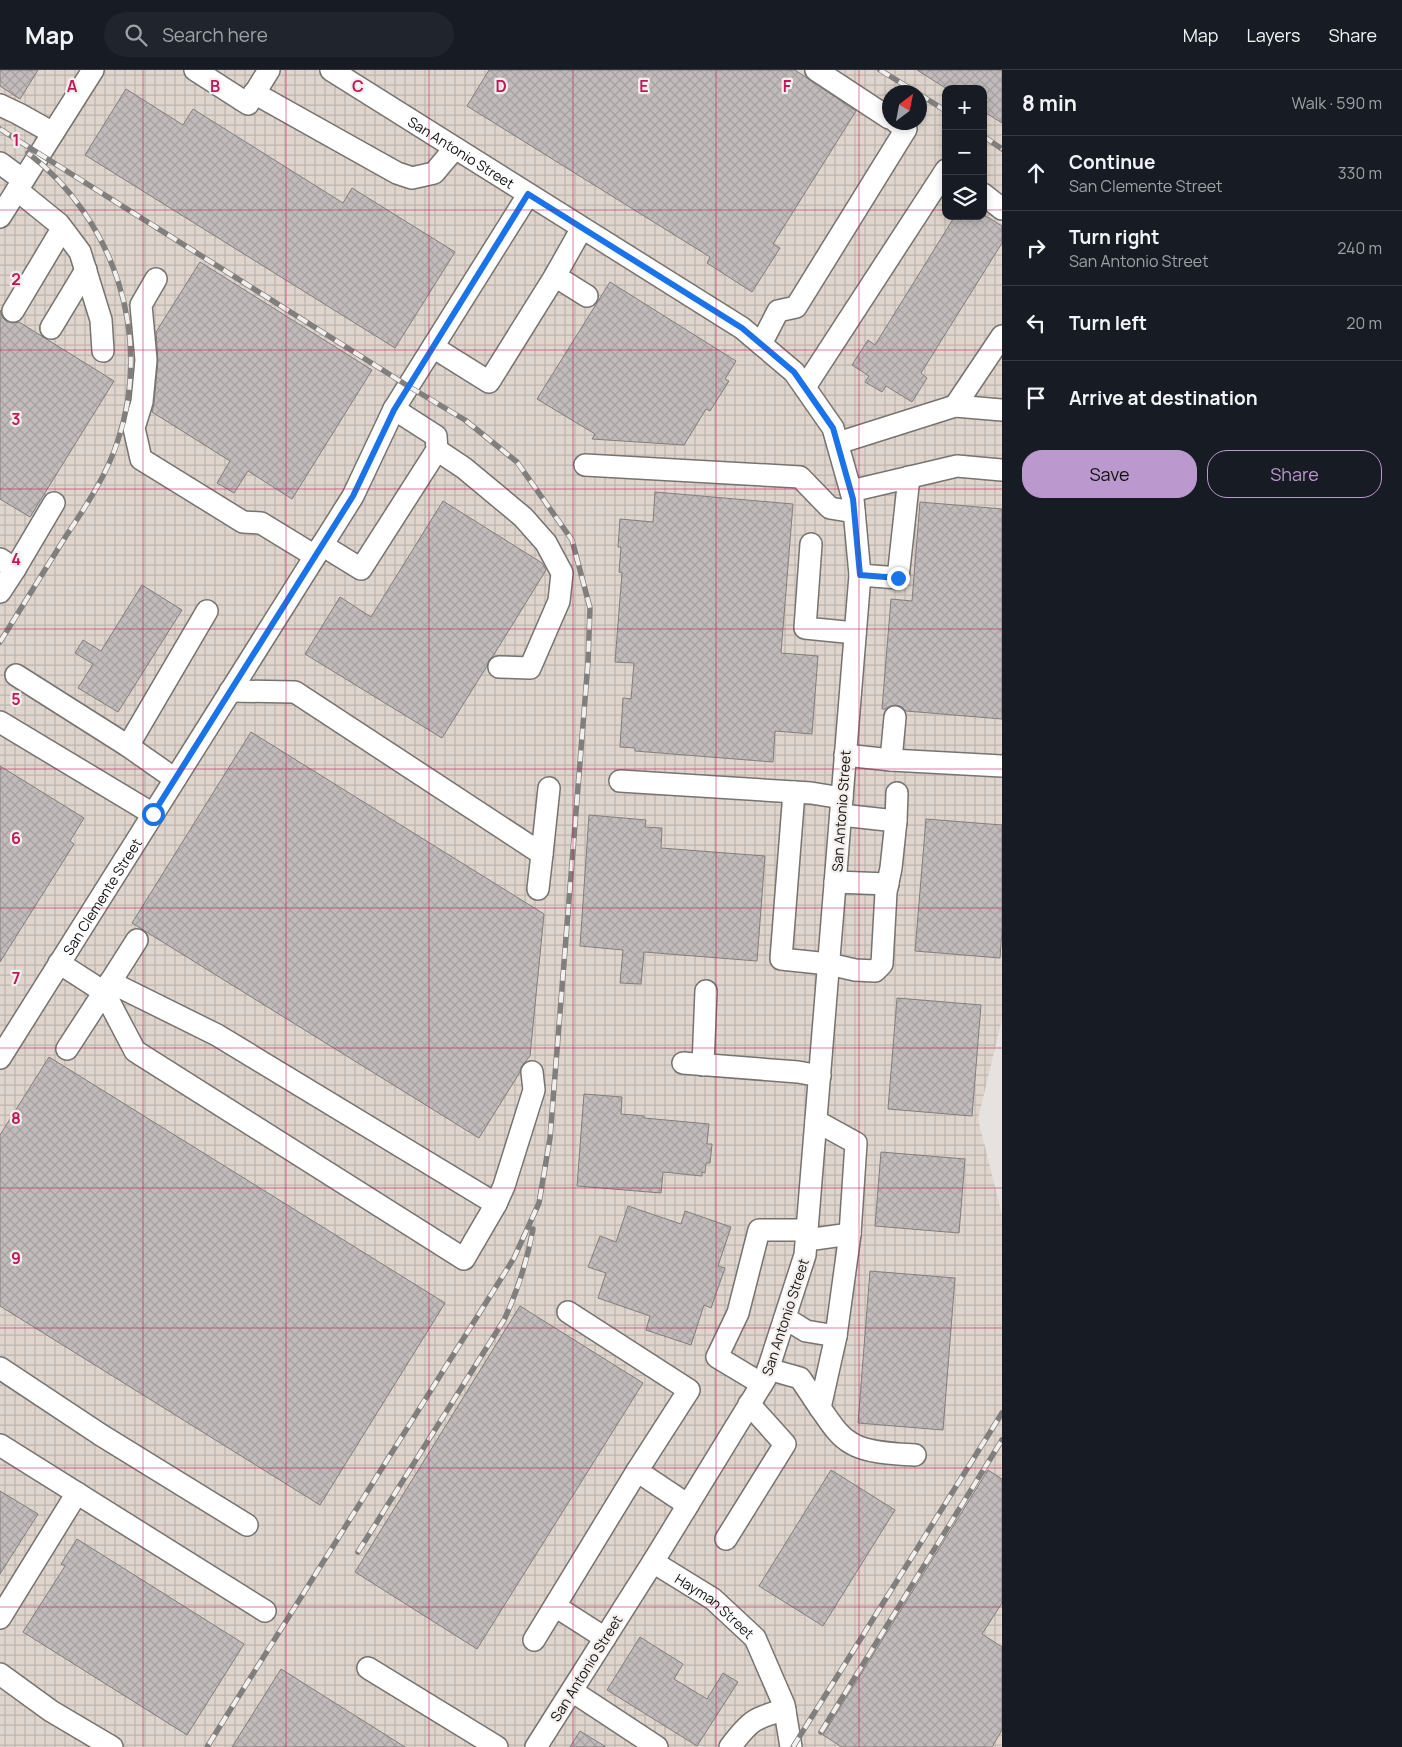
<!DOCTYPE html>
<html lang="en">
<head>
<meta charset="utf-8">
<style>
  :root { --surface:#171b24; --page:#20242c; --text:#f1f3f6; --muted:#9ea1a6; --line:#363941; --accent:#bb98cd }
  body { margin:0; font-family:Manrope,sans-serif; background:var(--page); color:var(--text) }
  .controls { position:absolute; right:15px; top:15px; display:grid; overflow:hidden; border-radius:10px; box-shadow:0 2px 8px #0003 }
  .controls button { width:45px; height:45px; display:grid; place-items:center; padding:0; border:0; border-bottom:1px solid var(--line); background:var(--surface); color:var(--text); font:25px sans-serif }
  .compass { position:absolute; left:882px; top:15px; width:45px; height:45px; border-radius:50%; background:var(--surface); box-shadow:0 2px 8px #0003; rotate:32deg }
  .stop { position:absolute; width:15px; height:15px; margin:-11px; border:4px solid #1a73e8; border-radius:50%; background:#fff }
  .stop.end { background:#1a73e8; border-color:#fff; box-shadow:0 1px 5px #0008 }
  .list { margin:0; padding:0; list-style:none }
  h2 { display:flex; justify-content:space-between; align-items:center; height:65px; margin:0; padding:0 20px; font-size:21px }
  h2 small { font-size:16px; font-weight:400; color:var(--muted) }
  .list li { display:grid; grid-template-columns:32px 1fr auto; gap:15px; align-items:center; box-sizing:border-box; height:75px; padding:0 20px; border-top:1px solid var(--line) }
  .list b { display:block; font-size:19px; white-space:nowrap }
  .list p { margin:0; font-size:16px; white-space:nowrap; color:var(--muted) }
  .list em { font-size:16px; font-style:normal; color:var(--muted) }
  .actions { display:flex; gap:10px; padding:15px 20px }
  .actions a { flex:1; padding:11px 0; border:1px solid var(--accent); border-radius:20px; text-align:center; font-size:18px; color:var(--accent) }
  .actions .main { background:var(--accent); color:#111 }
  .icon { flex:none; width:28px; height:28px; fill:none; stroke:currentColor; stroke-width:2; stroke-linecap:round; stroke-linejoin:round }
  .map { position:relative; flex:none; width:1002px; height:1677px; overflow:hidden }
  header { display:flex; align-items:center; gap:30px; box-sizing:border-box; height:70px; padding:0 25px; background:var(--surface); border-bottom:1px solid var(--line) }
  header strong { font-size:24px }
  nav { display:flex; gap:28px; margin-inline-start:auto; font-size:18px }
  .search { width:350px; height:45px; background:var(--page); display:flex; align-items:center; gap:12px; box-sizing:border-box; padding:0 18px; border-radius:28px; color:var(--muted); font-size:19px }
  main { display:flex }
  aside { flex:1; background:var(--surface) }
  .map>svg:first-child { display:block }
  .industrial { fill:url(#industrial-grid); fill-rule:evenodd }
  .building { fill:url(#building-cross-hatch); stroke:#827e7d }
  .lines { fill:none; stroke-linecap:round; stroke-linejoin:round }
  .minor-casing { stroke:#767370; stroke-width:24 }
  .minor { stroke:#fff; stroke-width:21 }
  .rail-casing { stroke:#817f7d; stroke-width:5.5 }
  .rail { stroke:#f3efec; stroke-width:4; stroke-dasharray:11; stroke-linecap:butt }
  .route { stroke:#1a73e8; stroke-width:6 }
  .grid { fill:none; stroke:#c2185b; stroke-width:1; stroke-opacity:0.55 }
  .labels { text-anchor:middle; dominant-baseline:central; stroke-width:4.5; stroke-linejoin:round; paint-order:stroke }
  .street-label { font-size:14px; fill:#121110; stroke:#f3efec }
  .grid-label { font-size:16px; text-anchor:middle; font-weight:bold; fill:#c2185b; stroke:#f3efec; stroke-width:4.5; stroke-linejoin:round; paint-order:stroke }
</style>
</head>
<body>
<header>
<strong>Map</strong>
<div class="search"><svg class="icon" aria-label="search" viewBox="0 0 24 24"><circle cx="10" cy="10" r="6"/><path d="M15 15l6 6"/></svg>Search here</div>
<nav><a>Map</a><a>Layers</a><a>Share</a></nav>
</header>
<main>
<div class="map">
<svg width="1002" height="1677" viewBox="0 0 1002 1677">
  <defs>
    <pattern id="industrial-grid" width="8" height="8" patternUnits="userSpaceOnUse" patternTransform="scale(1.25)"><rect width="8" height="8" fill="#dfd5cd"/><path d="M0 4h8M4 0v8" fill="none" stroke="#beb6af"/></pattern>
    <pattern id="building-cross-hatch" width="8" height="8" patternUnits="userSpaceOnUse" patternTransform="scale(1.25)"><rect width="8" height="8" fill="#c1bcbb"/><path d="M0 0l8 8M0 8l8-8" fill="none" stroke="#a5a1a0"/></pattern>
  </defs>
  <rect width="100%" height="100%" fill="#e6e2df"/>
  <path class="industrial" d="M0 0H1002V949L978 1049 1002 1145V1677H0ZM946 19H983V146H946ZM889 22H919V52H889Z"/>
  <path class="building" d="M0 0H38L20 29 0 16Z
    M489 0H795L856 41 773 174 780 178 752 222 707 193 710 187 467 36Z
    M917 0H1002V53L983 41V19H947Z
    M126 19 183 55 193 39 343 133 352 118 455 182 395 278 85 85Z
    M955 146H986L1002 156V173L921 303 927 308 912 332 886 316 882 322 865 312 869 306 852 295 868 270 875 275Z
    M200 192 372 300 292 429 248 401 234 423 217 413 230 391 152 342 154 333 158 291 156 262Z
    M610 212 736 291 725 309 729 311 710 341 706 339 684 375 592 369 595 364 537 329Z
    M0 240 2 247 6 251 12 253 19 252 114 311 30 447 0 429Z
    M655 422 793 434 781 583 818 586 812 664 775 661 773 692 635 681V678L620 677 623 628 631 629 634 593 615 592 622 503 619 502 621 477H618L620 449 653 452Z
    M443 431 542 493 546 500 493 586 489 590 487 596 442 668 305 584 340 527 371 547Z
    M920 432 1002 439V649L906 641 902 637 896 635 890 636 885 639H882L891 529 912 531Z
    M142 515 182 540 118 642 78 618 93 594 75 583 83 570 101 581Z
    M251 662 544 844 530 986 521 997 520 1002 479 1068 132 853Z
    M0 696 84 748 70 771 74 774 0 892Z
    M589 745 646 750 645 757 662 758 661 778 765 786 757 891 644 882 641 914 620 913 623 880 580 876Z
    M926 749 1002 755V861L1000 888 915 881Z
    M897 928 981 935 972 1046 888 1039Z
    M49 987 445 1233 320 1435 0 1236V1065Z
    M584 1024 622 1027 621 1044 644 1046V1048L709 1054 707 1074H712L710 1093H706L705 1103 702 1102V1106L663 1102 661 1123 577 1116Z
    M881 1082 965 1089 959 1163 875 1156Z
    M628 1136 681 1154 685 1141 731 1157 718 1196 725 1198 711 1238 704 1235 691 1275 646 1260 650 1246 598 1228 606 1203 588 1197 600 1166 616 1172Z
    M870 1201 955 1208 943 1360 858 1353Z
    M520 1236 643 1313 477 1579 355 1502Z
    M831 1400 895 1440 823 1556 759 1516Z
    M988 1400 1002 1409V1533L982 1564 1002 1577V1660L992 1677H842L823 1665Z
    M0 1421 38 1444 0 1504Z
    M77 1469 244 1574 187 1665 23 1562 65 1496 61 1494Z
    M640 1567 683 1594 674 1609 707 1629 723 1603 738 1612 697 1676 607 1620Z
    M281 1599 405 1677H232Z
    M580 1661 606 1677H570Z"/>
  <g class="lines">
    <defs>
      <g id="minor">
        <path d="M195 0 248 34 269 0"/>
        <path id="s1" d="M331 0 742 258 794 302 833 358 853 429 860 505 805 1185 765 1309 653 1492 536 1677"/>
        <path d="M816 0 889 48"/>
        <path d="M254 23 397 103 412 108 434 103 455 78"/>
        <path d="M0 35 19 44 53 63"/>
        <path d="M0 93 23 110"/>
        <path d="M17 120 59 154 80 182 101 250 103 281"/>
        <path d="M983 124 1002 139"/>
        <path d="M0 147 93 0"/>
        <path d="M555 206 587 226"/>
        <path d="M156 209 141 235 146 290 142 332 134 358 141 389 243 452 261 453 315 486"/>
        <path d="M13 241 62 159"/>
        <path d="M51 258 86 200"/>
        <path d="M761 274 778 241 796 237 906 59 896 52"/>
        <path d="M433 277 489 312 555 206 582 158"/>
        <path d="M805 317 946 100"/>
        <path d="M955 336 1002 266"/>
        <path d="M838 373 955 336 1002 340"/>
        <path d="M437 380 464 398 523 447 546 473 562 503 559 531 530 598 499 597"/>
        <path d="M585 395 800 407 830 438 854 442"/>
        <path d="M851 421 957 396 1002 400"/>
        <path d="M811 474 805 558 855 563"/>
        <path d="M322 475 361 499 437 380 436 366 394 339"/>
        <path d="M0 489 15 499 54 433"/>
        <path d="M860 505 898 508 909 407"/>
        <path d="M0 522 15 499"/>
        <path d="M16 605 128 676"/>
        <path d="M230 621 295 622 542 784 549 718"/>
        <path d="M0 652 153 744"/>
        <path d="M845 685 891 690 895 647"/>
        <path d="M891 690 1002 696"/>
        <path d="M175 709 128 676 207 541"/>
        <path d="M620 711 811 723 842 728"/>
        <path d="M794 722 781 889 829 894 855 900 875 901 882 894 886 822 891 798 896 751 841 745"/>
        <path d="M896 751 897 723"/>
        <path d="M835 812 888 814"/>
        <path d="M538 819 542 784"/>
        <path d="M59 893 104 922 137 870"/>
        <path d="M67 979 104 922 135 981 464 1189 496 1134 217 965 110 912"/>
        <path id="s2" d="M0 988 353 426 394 339 528 125"/>
        <path d="M683 993 798 1002 820 1006"/>
        <path d="M703 995 706 921"/>
        <path d="M496 1134 504 1116 534 1020 532 1002"/>
        <path d="M807 1170 850 1164 856 1073 816 1051"/>
        <path d="M568 1242 689 1320 637 1401 688 1435"/>
        <path d="M785 1248 806 1261 836 1266 850 1164"/>
        <path d="M0 1298 101 1365 247 1455"/>
        <path d="M768 1299 800 1308 820 1338 836 1266"/>
        <path d="M762 1314 717 1287 738 1243 759 1160H807"/>
        <path d="M820 1338C829 1350 837 1365 851 1373 866 1383 897 1384 915 1385"/>
        <path d="M0 1375 265 1541"/>
        <path d="M726 1469 785 1374 749 1334"/>
        <path id="s3" d="M653 1492 713 1529 755 1568 784 1635 791 1677"/>
        <path d="M555 1536 605 1568"/>
        <path d="M0 1548 77 1423"/>
        <path d="M534 1570 637 1401"/>
        <path d="M368 1598 497 1677"/>
        <path d="M0 1604 51 1641 112 1677"/>
        <path d="M572 1621 657 1677"/>
        <path d="M730 1677C749 1652 754 1647 785 1640"/>
      </g>
    </defs>
    <use href="#minor" class="minor-casing"/>
    <use href="#minor" class="minor"/>
    <defs>
      <path id="rail" d="M880 0 916 22
        M919 24 946 41
        M0 59 408 316 465 350 517 392 572 470 590 538 588 592 550 1068 539 1133 514 1188 207 1677
        M983 66 1002 79
        M0 572C22 537 44 501 66 466 86 436 107 405 118 370 153 266 114 149 28 83
        M358 1482 504 1250C518 1220 527 1191 533 1159
        M821 1662 1002 1370
        M793 1677 1002 1343"/>
    </defs>
    <use href="#rail" class="rail-casing"/>
    <use href="#rail" class="rail"/>
  </g>
  <g class="lines">
    <path class="route" d="M153 744 353 426 394 340 528 124 742 258 794 302 833 358 853 429 860 505 898 508"/>
  </g>
  <path class="grid" d="M143 0V1677M286 0V1677M429 0V1677M573 0V1677M716 0V1677M859 0V1677M0 140H946M983 140H1002M0 280H1002M0 419H1002M0 559H1002M0 699H1002M0 838H1002M0 978H1002M0 1118H1002M0 1258H1002M0 1398H1002M0 1537H1002"/>
  <g class="labels">
    <g class="street-label">
      <text stroke="none"><textPath href="#s1" startOffset="154">San Antonio Street</textPath></text>
      <text transform="translate(841 741) rotate(-86)">San Antonio Street</text>
      <text stroke="none"><textPath href="#s2" startOffset="191">San Clemente Street</textPath></text>
      <text transform="translate(785 1247) rotate(-72)">San Antonio Street</text>
      <text stroke="none"><textPath href="#s3" startOffset="76">Hayman Street</textPath></text>
      <text transform="translate(586 1598) rotate(-58)">San Antonio Street</text>
    </g>
  </g>
  <g class="grid-label">
    <text x="72" y="22">A</text>
    <text x="215" y="22">B</text>
    <text x="358" y="22">C</text>
    <text x="501" y="22">D</text>
    <text x="644" y="22">E</text>
    <text x="787" y="22">F</text>
    <text x="16" y="76">1</text>
    <text x="16" y="215">2</text>
    <text x="16" y="355">3</text>
    <text x="16" y="495">4</text>
    <text x="16" y="635">5</text>
    <text x="16" y="774">6</text>
    <text x="16" y="914">7</text>
    <text x="16" y="1054">8</text>
    <text x="16" y="1194">9</text>
  </g>
</svg>
<div class="controls">
<button>+</button>
<button>−</button>
<button><svg class="icon" aria-label="layers" viewBox="0 0 24 24"><path d="M12 4l9 5-9 5-9-5zM3 14l9 5 9-5"/></svg></button>
</div>
<svg class="compass" viewBox="-18 -18 36 36"><path d="M0-13l5 13h-10z" fill="#e53935"/><path d="M0 13l5-13h-10z" fill="#9ea1a6"/></svg>
<div class="stop" style="left:153px;top:744px"></div>
<div class="stop end" style="left:898px;top:508px"></div>
</div>
<aside>
<h2>8 min<small>Walk · 590 m</small></h2>
<ul class="list">
<li><svg class="icon" aria-label="ahead" viewBox="0 0 24 24"><path d="M12 20V5M6 11l6-6 6 6"/></svg><div><b>Continue</b><p>San Clemente Street</p></div><em>330 m</em></li>
<li><svg class="icon" aria-label="right" viewBox="0 0 24 24"><path d="M7 20v-9h11M14 6l5 5-5 5"/></svg><div><b>Turn right</b><p>San Antonio Street</p></div><em>240 m</em></li>
<li><svg class="icon" aria-label="left" viewBox="0 0 24 24"><path d="M17 20v-9H6M10 6l-5 5 5 5"/></svg><div><b>Turn left</b></div><em>20 m</em></li>
<li><svg class="icon" aria-label="arrive" viewBox="0 0 24 24"><path d="M6 21V4h12l-3 4 3 4H6"/></svg><div><b>Arrive at destination</b></div></li>
</ul>
<div class="actions"><a class="main">Save</a><a>Share</a></div>
</aside>
</main>
</body>
</html>
